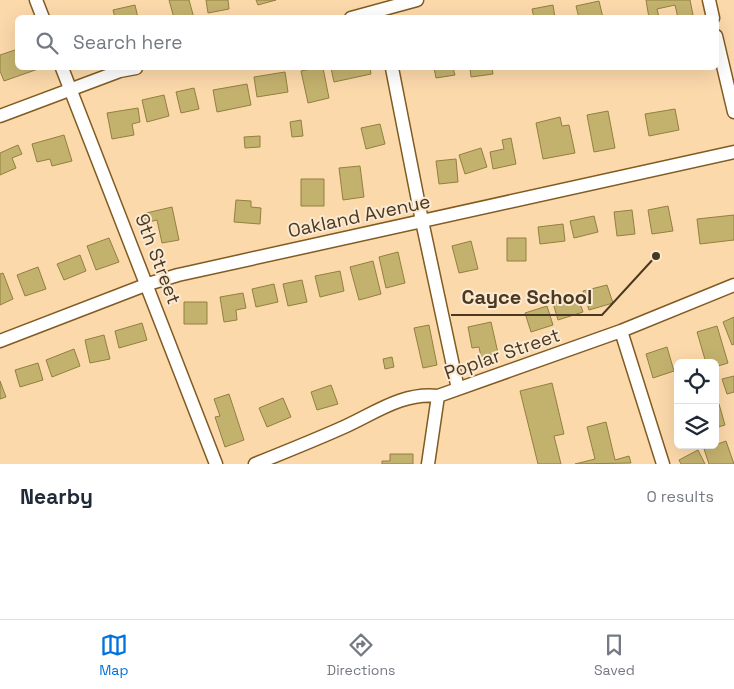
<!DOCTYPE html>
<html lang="en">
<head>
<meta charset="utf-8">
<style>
  :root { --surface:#fff; --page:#f2f2f3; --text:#1f2937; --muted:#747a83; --line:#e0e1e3; --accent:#0072d9 }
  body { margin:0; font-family:"Space Grotesk",sans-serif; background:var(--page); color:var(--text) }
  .controls { position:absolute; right:15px; bottom:15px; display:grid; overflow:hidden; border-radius:8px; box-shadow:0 5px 20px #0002 }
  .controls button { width:45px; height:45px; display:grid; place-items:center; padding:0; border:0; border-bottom:1px solid var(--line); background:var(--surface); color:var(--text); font:25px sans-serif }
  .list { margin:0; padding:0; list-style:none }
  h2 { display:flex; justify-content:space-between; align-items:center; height:65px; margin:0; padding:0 20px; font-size:21px }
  h2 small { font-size:16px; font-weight:400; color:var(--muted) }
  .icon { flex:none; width:28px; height:28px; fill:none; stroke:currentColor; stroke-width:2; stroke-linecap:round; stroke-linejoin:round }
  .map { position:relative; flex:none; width:734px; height:464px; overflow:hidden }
  .search { position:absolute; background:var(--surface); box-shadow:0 5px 20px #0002; left:15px; right:15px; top:15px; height:55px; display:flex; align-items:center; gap:12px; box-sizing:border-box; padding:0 18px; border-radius:8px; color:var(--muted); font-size:19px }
  .sheet { height:155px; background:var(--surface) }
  nav { display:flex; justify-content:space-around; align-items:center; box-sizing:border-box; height:70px; border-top:1px solid var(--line); background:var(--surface); font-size:14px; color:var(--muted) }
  nav a { display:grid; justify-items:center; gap:2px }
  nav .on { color:var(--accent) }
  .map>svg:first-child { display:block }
  .building { fill:#c3b16e; stroke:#92803e }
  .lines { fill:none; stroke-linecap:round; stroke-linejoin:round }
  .minor-casing { stroke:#815b21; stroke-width:15 }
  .minor { stroke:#fff; stroke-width:12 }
  .labels { text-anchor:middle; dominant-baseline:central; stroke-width:4; stroke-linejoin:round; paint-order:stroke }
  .street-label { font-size:19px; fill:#4a3821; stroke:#fbead3 }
  .leader { fill:none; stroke:#4a3821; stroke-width:2 }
  .callout-dot { fill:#4a3821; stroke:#fbead3; stroke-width:2 }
  .callout-label { font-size:20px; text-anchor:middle; font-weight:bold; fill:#4a3821; stroke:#fbead3; stroke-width:4; stroke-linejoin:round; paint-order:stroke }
</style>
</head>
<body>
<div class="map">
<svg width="734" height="464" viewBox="0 0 734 464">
  <rect width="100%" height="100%" fill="#fcd9ab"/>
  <path class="building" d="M169 0H189L194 18H174Z
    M206 0H228L229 9 208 13Z
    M256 0H276L258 5Z
    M646 0H690L693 15 678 18 675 5 657 9 659 17 649 18Z
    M599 1 603 18H579L576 6Z
    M135 5 138 18H115L113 10Z
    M553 5 555 18H534L532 9Z
    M18 49V68H41L4 81 0 71V55Z
    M316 68H323L329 98 308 103 301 71Z
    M331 68H370L371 74 334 82Z
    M434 68H453L455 75 436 78Z
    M470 68H492L493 74 471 77Z
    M285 72 288 92 257 97 254 77Z
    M247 84 251 105 217 112 213 90Z
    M194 88 199 109 181 113 176 92Z
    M164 95 169 116 147 122 142 100Z
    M138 108 140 122 132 124 134 135 112 139 107 113Z
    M675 109 679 130 649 136 645 114Z
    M608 111 615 148 594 152 587 115Z
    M560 117 562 126 569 125 575 153 543 159 536 123Z
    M301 120 303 136 292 137 290 122Z
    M380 124 385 144 366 149 361 128Z
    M64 135 72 161 52 166 50 159 37 162 32 144Z
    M260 136V147L245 148 244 137Z
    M511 138 516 164 493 169 490 152 504 149 502 140Z
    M18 145 22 154 12 158 16 168 0 175V153Z
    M481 148 487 167 465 174 459 155Z
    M456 159 458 182 439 184 436 161Z
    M360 166 364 197 343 200 339 168Z
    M301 179H324V206H301Z
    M236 200 251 201V207L261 208 260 224 234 222Z
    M668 206 673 231 652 234 648 210Z
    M172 207 179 240 162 243 157 220 145 223 142 214Z
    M632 210 635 234 617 236 614 212Z
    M734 215V240L700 244 697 219Z
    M594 216 598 232 574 238 570 221Z
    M563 224 565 241 540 244 538 227Z
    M109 238 119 262 96 270 87 246Z
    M507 238H526V261H507Z
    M471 241 478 269 459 273 452 246Z
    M398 252 405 283 386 288 379 257Z
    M80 255 86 271 64 280 57 264Z
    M373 261 381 294 359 300 350 267Z
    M38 267 46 289 25 296 17 275Z
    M340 271 344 291 320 297 315 276Z
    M3 273 13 299 0 305V274Z
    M302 280 307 302 288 306 283 284Z
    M274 284 278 302 256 307 252 289Z
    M607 285 613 303 589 310 583 291Z
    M243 293 246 308 236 310 237 320 224 322 220 297Z
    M577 295 583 312 558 320 553 303Z
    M184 302H207V324H184Z
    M547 306 553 325 531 332 525 313Z
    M734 317V344L732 345 723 322Z
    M491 322 498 353 481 357 479 347 472 348 468 327Z
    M142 323 147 340 119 348 115 331Z
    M429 325 437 365 423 368 414 328Z
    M717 326 728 363 715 367V363H706L697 332Z
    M104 335 110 359 90 363 85 340Z
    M667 347 674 371 653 378 646 354Z
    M74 349 80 366 52 377 46 360Z
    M392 357 394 367 385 369 383 359Z
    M38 363 43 380 20 387 15 370Z
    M734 376V392L727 394 722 379Z
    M0 381 6 397 0 399Z
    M552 383 564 434 554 436 561 464H538L520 391Z
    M331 385 338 404 317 410 311 392Z
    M229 394 244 440 225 447 215 417 220 416 214 399Z
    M283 398 291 417 267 427 259 408Z
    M719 404 725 425 715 428V405Z
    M606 422 615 460 629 456 631 463 575 464 595 459 587 427Z
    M726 441 734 464H709L704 449Z
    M698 450 705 464H681L679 460Z
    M390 454H413V464H382V461H390Z"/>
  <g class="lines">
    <defs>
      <path id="minor" d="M36 0 43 18
        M709 0 713 18
        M351 18 417 0
        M716 36 734 112
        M62 68 216 464
        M392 68 422 221 458 389
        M0 116 120 71 136 68
        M621 331 663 464
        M0 341 148 284 178 275 734 152
        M255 464C285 452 315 440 344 427 375 413 403 392 438 396L621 331 734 285
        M428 464 438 396"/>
    </defs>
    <use href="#minor" class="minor-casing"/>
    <use href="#minor" class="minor"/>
  </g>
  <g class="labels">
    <g class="street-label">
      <text transform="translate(359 216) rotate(-12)">Oakland Avenue</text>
      <text transform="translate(158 259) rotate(69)">9th Street</text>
      <text transform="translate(502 354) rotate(-19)">Poplar Street</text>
    </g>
  </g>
  <path class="leader" d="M656 256L602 315H451"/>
  <circle class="callout-dot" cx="656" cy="256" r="5"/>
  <g class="callout-label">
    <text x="527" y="304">Cayce School</text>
  </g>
</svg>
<div class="controls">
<button><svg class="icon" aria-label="locate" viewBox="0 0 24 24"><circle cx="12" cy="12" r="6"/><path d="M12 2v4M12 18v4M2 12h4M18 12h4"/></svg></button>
<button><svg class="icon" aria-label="layers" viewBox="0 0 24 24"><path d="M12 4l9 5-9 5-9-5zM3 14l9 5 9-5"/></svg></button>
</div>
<div class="search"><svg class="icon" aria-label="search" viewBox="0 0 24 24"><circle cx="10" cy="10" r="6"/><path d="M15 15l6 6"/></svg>Search here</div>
</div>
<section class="sheet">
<h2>Nearby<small>0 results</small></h2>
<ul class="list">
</ul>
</section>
<nav>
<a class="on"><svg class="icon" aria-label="map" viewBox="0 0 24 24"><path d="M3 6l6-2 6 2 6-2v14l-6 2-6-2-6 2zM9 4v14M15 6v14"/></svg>Map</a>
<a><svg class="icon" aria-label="directions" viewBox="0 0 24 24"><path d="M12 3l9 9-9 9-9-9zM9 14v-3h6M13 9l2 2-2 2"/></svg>Directions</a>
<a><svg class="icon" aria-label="saved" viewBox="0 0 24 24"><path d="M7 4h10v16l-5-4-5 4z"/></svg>Saved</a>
</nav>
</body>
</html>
